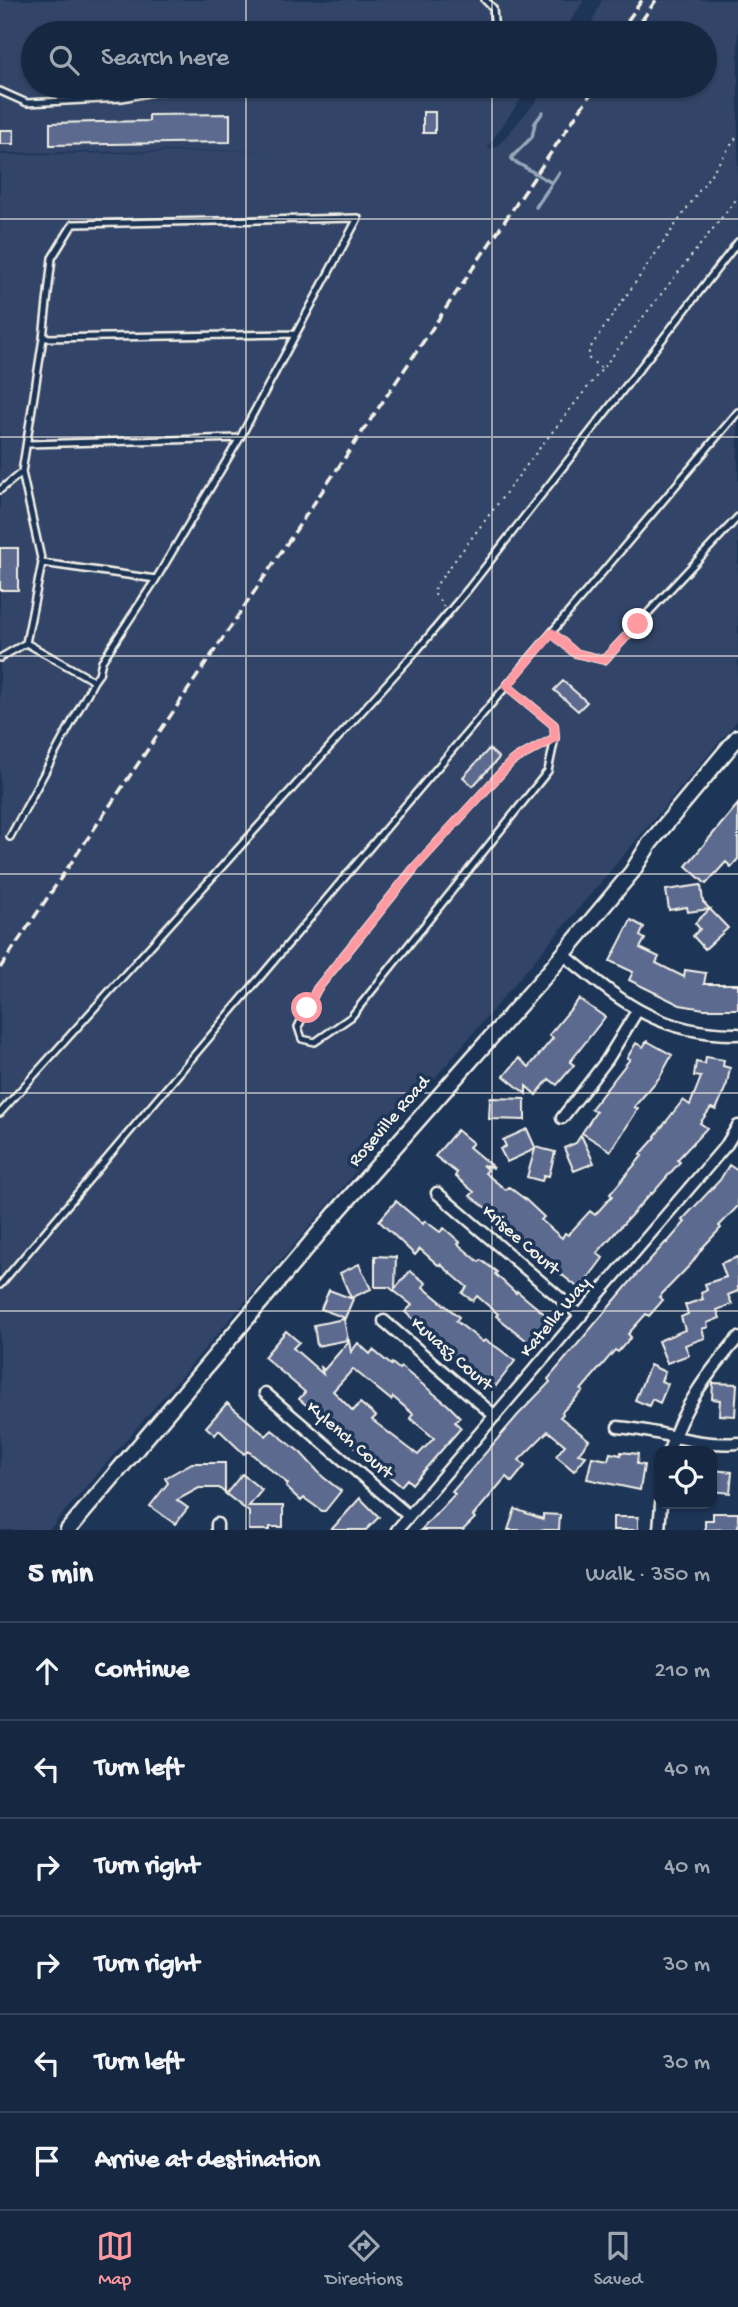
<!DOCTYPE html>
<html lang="en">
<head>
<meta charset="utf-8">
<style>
  :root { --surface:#162841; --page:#1f3048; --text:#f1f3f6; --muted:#9ea6b1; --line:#35445a; --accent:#ff9aa2 }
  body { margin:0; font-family:"Gochi Hand",sans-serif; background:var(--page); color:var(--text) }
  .controls { position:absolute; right:21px; bottom:21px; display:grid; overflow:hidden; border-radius:14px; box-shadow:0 2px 5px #0004 }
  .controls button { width:63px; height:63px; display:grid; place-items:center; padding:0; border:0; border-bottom:2px solid var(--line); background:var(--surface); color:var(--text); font:35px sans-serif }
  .stop { position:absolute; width:21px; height:21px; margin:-16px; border:5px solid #ff9aa2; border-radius:50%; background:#fff }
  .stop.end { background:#ff9aa2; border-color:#fff; box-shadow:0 2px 7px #0008 }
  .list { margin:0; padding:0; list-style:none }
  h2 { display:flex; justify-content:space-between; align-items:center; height:91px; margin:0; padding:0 28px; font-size:30px }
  h2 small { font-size:23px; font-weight:400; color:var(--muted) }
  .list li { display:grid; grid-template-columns:46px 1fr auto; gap:21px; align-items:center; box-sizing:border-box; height:98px; padding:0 28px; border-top:2px solid var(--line) }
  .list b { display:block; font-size:26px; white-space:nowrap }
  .list em { font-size:23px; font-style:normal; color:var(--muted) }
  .icon { flex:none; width:38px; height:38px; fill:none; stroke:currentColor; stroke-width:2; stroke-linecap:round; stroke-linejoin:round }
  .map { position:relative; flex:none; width:738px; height:1530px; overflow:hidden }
  .search { position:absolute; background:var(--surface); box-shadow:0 2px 5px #0004; left:21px; right:21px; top:21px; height:77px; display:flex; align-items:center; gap:18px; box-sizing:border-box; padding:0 24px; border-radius:38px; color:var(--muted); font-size:26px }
  .sheet { height:679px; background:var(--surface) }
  nav { display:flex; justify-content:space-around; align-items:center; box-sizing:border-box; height:98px; border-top:2px solid var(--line); background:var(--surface); font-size:19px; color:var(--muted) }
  nav a { display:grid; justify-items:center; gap:4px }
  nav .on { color:var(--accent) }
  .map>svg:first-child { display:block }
  .built { fill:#304568 }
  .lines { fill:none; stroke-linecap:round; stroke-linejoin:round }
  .stream { stroke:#96a8b8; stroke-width:3.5 }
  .building { fill:#5c6b8f; stroke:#f4f1e8; stroke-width:2; fill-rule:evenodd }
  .service-casing { stroke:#f4f1e8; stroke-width:10 }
  .minor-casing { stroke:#f4f1e8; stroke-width:15 }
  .secondary-casing { stroke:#f4f1e8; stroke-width:19 }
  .path { stroke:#f4f1e8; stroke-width:2; stroke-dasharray:2 5; stroke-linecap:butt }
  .service { stroke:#1d3557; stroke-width:5 }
  .minor { stroke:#1d3557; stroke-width:10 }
  .secondary { stroke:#1d3557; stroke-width:14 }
  .rail { stroke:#f4f1e8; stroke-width:3.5; stroke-dasharray:10 5; stroke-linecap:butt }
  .route { stroke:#ff9aa2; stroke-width:9 }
  .grid { fill:none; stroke:#f4f1e8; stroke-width:2; stroke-opacity:0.55 }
  .labels { text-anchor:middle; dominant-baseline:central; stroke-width:7; stroke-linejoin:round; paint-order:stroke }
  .street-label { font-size:19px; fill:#f4f1e8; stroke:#1d3557 }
</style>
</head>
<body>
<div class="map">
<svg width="738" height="1530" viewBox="0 0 738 1530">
  <rect width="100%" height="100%" fill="#1d3557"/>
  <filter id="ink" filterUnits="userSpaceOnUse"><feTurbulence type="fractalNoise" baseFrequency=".0143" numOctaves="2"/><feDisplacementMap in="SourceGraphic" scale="14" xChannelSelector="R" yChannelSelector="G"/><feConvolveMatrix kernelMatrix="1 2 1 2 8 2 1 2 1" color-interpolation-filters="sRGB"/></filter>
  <g filter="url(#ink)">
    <path class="built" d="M0 0H584L563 33H33V86H530L487 148H496L549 86H705V33H587L602 0H738V720L277 1265 49 1530H0V155L290 150 0 153Z"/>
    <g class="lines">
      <path class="stream" d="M543 112 535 123 532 137 512 157V160L552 183
        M536 207 559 173"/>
    </g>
    <path class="building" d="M423 112H435V133H423Z
      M230 114V142L50 145V123L149 121V115Z
      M0 130H14V144H0Z
      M0 548H18V590H0Z
      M563 681 587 702 578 711 554 690Z
      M489 749 499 758 473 786 463 777Z
      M738 804V859L731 867 726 862 706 884 686 866Z
      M701 885 703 902 728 928 705 949 693 936 700 929 695 923 710 909 688 912 687 907 669 910 666 890Z
      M631 920 644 927 640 936 645 939 640 948 659 957 656 963 684 977 685 970 706 973 704 984H738V1009H704L680 1005 629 980 633 972 610 961Z
      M579 999 605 1017 570 1062 574 1065 557 1085 549 1079 536 1095 526 1086V1094L504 1076 519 1058 529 1067 553 1038 549 1035Z
      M647 1041 672 1055 660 1077 634 1107 638 1109 611 1151 582 1133 596 1112 591 1109 630 1059 627 1058 636 1043 643 1047Z
      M706 1057 724 1060 723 1066 730 1068 727 1084 716 1110 711 1108 700 1123 707 1128 677 1160 680 1162 652 1194 651 1193 597 1253 603 1258 580 1289 543 1260 499 1219 498 1221 488 1213 490 1211 470 1196 474 1192 455 1176 457 1173 435 1156 457 1130 473 1143 469 1147 494 1168 482 1165 488 1170 485 1173 506 1190 509 1187 526 1200 544 1217 541 1220 562 1238 565 1233 568 1235 590 1211 595 1215 612 1196 610 1194 642 1156 640 1155 656 1137 655 1136 683 1100 690 1105 701 1077 694 1076 696 1062 705 1064Z
      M490 1098 525 1099V1120L489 1119Z
      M527 1129 535 1147 555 1152 549 1176 544 1175 542 1181 527 1177 535 1149 507 1162 500 1149 506 1146 503 1140Z
      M581 1135 594 1163 574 1171 564 1148 576 1143Z
      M729 1165 738 1171V1206L719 1226 721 1228 704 1246 691 1264 659 1297 663 1300 649 1316 646 1314 628 1334 631 1337 618 1352 615 1350 581 1390 583 1391 562 1412 563 1414 560 1417 589 1440 578 1454 586 1456 574 1471 556 1456 565 1445 548 1431 519 1460 525 1466 512 1482 506 1477 473 1516 475 1518 463 1530H421L455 1494 452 1492 518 1415 550 1382 548 1379 637 1274 666 1242 667 1243 685 1222 682 1220 720 1180Z
      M396 1201 423 1224 425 1221 440 1232 444 1228 460 1242 458 1244 479 1262 481 1260 497 1272 495 1274 516 1293 517 1291 552 1320 531 1344 496 1316 498 1314 477 1296 473 1301 462 1293 467 1287 440 1264 438 1265 420 1249 415 1255 379 1221Z
      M375 1256 396 1257 395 1289 410 1271 426 1283 423 1287 459 1317 456 1321 483 1342 485 1340 498 1348 515 1361 495 1387 423 1331 424 1329 405 1312 412 1305 389 1287H375Z
      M738 1257V1291L728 1295 732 1304 717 1310 720 1318 707 1323 708 1327 702 1329 705 1338 685 1345 689 1355 667 1363 658 1341 685 1330 681 1317 688 1314 685 1305 703 1299 701 1293 707 1290 705 1284 726 1277 721 1263Z
      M359 1264 371 1289 351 1298 340 1273Z
      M329 1290 353 1299 345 1318 321 1309Z
      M344 1319 348 1340 317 1346 314 1325Z
      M286 1331 299 1342 293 1348 323 1374 321 1367 324 1370 349 1341 351 1352 358 1343 370 1354 373 1350 391 1365 392 1363 399 1369 401 1367 448 1405 460 1417 455 1422 461 1428 412 1484 407 1479 401 1486 299 1399 305 1392 264 1357ZM353 1369 391 1400 393 1397 413 1414 410 1418 434 1438 418 1455 372 1420 376 1416 360 1403 353 1411 333 1391Z
      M650 1365 665 1372 661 1381 668 1384 660 1403 652 1399 649 1406 635 1400Z
      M713 1383 737 1384 735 1416 719 1415 720 1400 712 1399Z
      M227 1403 266 1436 272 1430 301 1453 323 1477 341 1491 325 1511H322L304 1498 301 1501 286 1487 288 1484 248 1451 244 1454 219 1430 215 1435 206 1427Z
      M621 1452 638 1454 637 1464 644 1465 640 1490 587 1479 592 1457 608 1460 610 1453 621 1455Z
      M192 1463H225V1493L219 1488H199L177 1500 188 1508 175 1524 150 1506 168 1483 165 1478Z
      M712 1470 732 1472 730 1493 712 1491Z
      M242 1474 262 1490 249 1506H283V1527H270V1530H249V1512L226 1494Z
      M360 1498 379 1517 366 1530H331Z
      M515 1509 543 1519V1514L560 1515 559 1530H508Z
      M713 1513H738V1529L705 1530V1520H713Z
      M613 1517H638V1530H613Z"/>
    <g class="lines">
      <defs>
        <path id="service" d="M485 0 493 8 495 33
          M0 91 27 103 122 98 183 86
          M43 338 295 334
          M0 490 22 472
          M42 563 156 579
          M552 633 575 653 604 660 738 517
          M26 643 94 681 99 674 102 661 156 579 240 438 28 444
          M0 658 26 643 42 563 22 472 43 338 52 258 73 224 358 218 240 438
          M507 686 554 725 555 738 548 771 351 1017 315 1042 302 1039 298 1027 317 989 416 866 512 761 555 738
          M10 837 94 681
          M0 1113 418 649 469 588 738 242
          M0 1285 738 412"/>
        <path id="minor" d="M563 954C621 1001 658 1035 738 1034
          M562 1118 607 1060 637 1011
          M437 1193 581 1316
          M384 1321 495 1416
          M265 1393 409 1516
          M618 1427C659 1430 696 1447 738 1443
          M669 1451C683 1406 708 1373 738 1338
          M217 1530V1524
          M397 1530 727 1144 738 1126
          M659 1530 661 1504"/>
        <path id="secondary" d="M68 1530 336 1213 546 975 632 872 650 843 738 737"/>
      </defs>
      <use href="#service" class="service-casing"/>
      <use href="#minor" class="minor-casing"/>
      <use href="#secondary" class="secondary-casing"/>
      <path class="path" d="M601 368 588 358V355L592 345 738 135
        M444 607 434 593 435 587 446 572 542 445 738 197"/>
      <use href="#service" class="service"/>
      <use href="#minor" class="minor"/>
      <use href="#secondary" class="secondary"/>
      <path class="rail" d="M619 33 642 0
        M633 33 656 0
        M0 968 596 86"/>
    </g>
  </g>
  <g class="lines" filter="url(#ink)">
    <path class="route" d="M307 1008 317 989 416 866 512 761 555 738 554 725 507 686 552 633 575 653 604 660 638 624"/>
  </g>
  <path class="grid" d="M246 0V33M492 0V33M246 86V1530M492 86V1530M0 219H738M0 437H738M0 656H738M0 874H738M0 1093H738M0 1311H738"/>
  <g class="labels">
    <g class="street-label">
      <text transform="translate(390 1122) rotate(-49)">Roseville Road</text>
      <text transform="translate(520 1241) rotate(41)">Krisee Court</text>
      <text transform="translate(556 1318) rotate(-50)">Katella Way</text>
      <text transform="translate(451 1355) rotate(41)">Kuvasz Court</text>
      <text transform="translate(349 1441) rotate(41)">Kylench Court</text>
    </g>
  </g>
</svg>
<div class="controls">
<button><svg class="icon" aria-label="locate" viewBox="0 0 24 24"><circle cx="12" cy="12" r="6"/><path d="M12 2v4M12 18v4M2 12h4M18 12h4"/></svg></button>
</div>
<div class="stop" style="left:307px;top:1008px"></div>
<div class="stop end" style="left:638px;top:624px"></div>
<div class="search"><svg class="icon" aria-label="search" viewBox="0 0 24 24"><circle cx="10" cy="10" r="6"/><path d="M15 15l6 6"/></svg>Search here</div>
</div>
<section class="sheet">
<h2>5 min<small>Walk · 350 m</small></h2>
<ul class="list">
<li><svg class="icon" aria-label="ahead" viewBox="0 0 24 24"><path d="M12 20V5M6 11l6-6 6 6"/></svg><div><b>Continue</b></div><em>210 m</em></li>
<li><svg class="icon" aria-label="left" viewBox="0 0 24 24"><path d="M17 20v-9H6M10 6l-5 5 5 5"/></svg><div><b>Turn left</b></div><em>40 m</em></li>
<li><svg class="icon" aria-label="right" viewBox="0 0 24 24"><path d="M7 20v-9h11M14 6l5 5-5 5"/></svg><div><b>Turn right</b></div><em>40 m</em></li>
<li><svg class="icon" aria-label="right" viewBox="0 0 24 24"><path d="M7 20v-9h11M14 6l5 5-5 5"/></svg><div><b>Turn right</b></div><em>30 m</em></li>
<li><svg class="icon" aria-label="left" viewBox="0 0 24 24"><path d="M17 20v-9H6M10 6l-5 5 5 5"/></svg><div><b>Turn left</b></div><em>30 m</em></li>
<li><svg class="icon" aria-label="arrive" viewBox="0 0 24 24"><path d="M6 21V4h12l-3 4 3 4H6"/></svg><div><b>Arrive at destination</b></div></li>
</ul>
</section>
<nav>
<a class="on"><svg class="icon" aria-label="map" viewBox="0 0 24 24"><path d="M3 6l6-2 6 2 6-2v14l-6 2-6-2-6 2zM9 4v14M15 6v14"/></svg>Map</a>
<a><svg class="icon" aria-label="directions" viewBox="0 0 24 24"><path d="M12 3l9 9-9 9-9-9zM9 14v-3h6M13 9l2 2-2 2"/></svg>Directions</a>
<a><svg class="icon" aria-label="saved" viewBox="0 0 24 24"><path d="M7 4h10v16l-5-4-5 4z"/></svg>Saved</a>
</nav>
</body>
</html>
